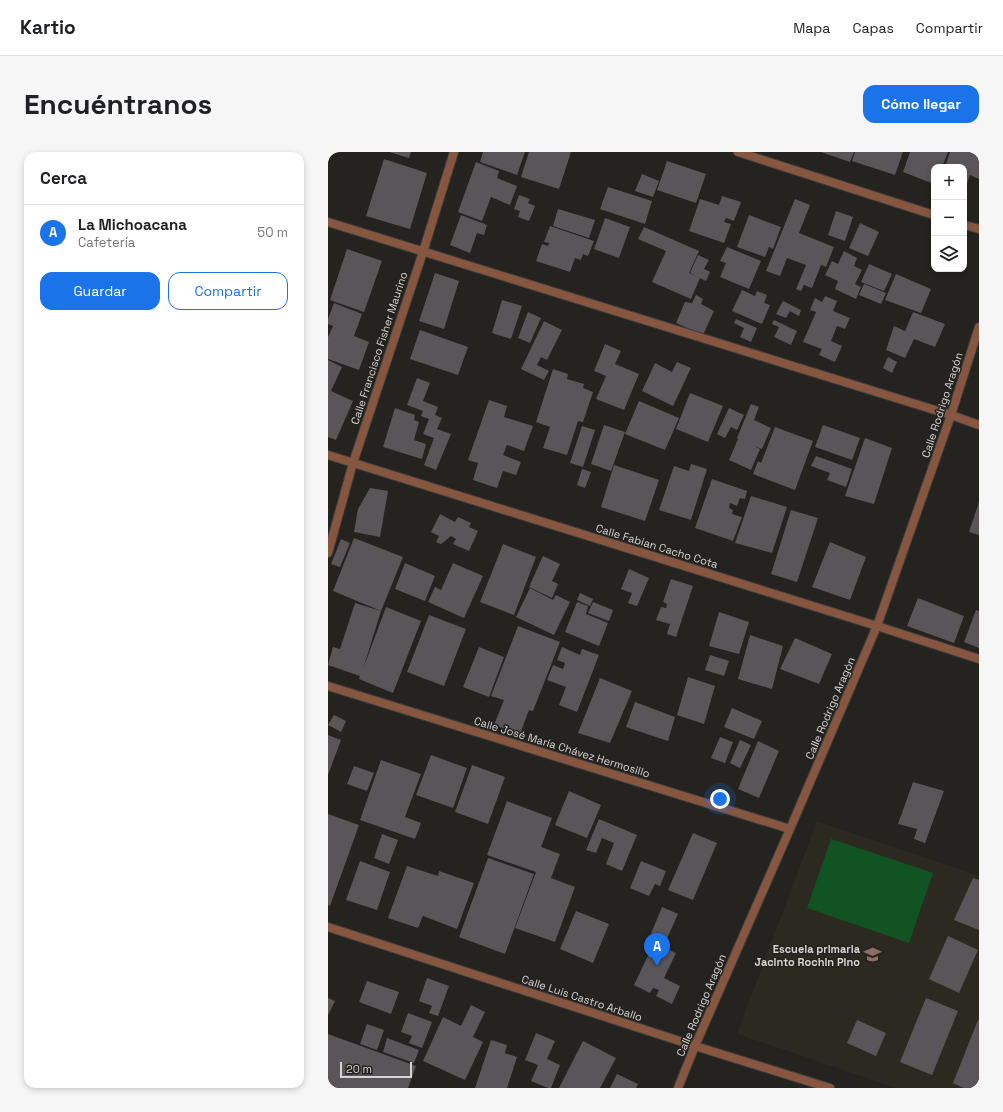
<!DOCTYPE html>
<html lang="es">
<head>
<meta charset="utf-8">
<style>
  :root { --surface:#fff; --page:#f6f6f6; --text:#202124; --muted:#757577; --line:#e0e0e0; --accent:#1a73e8 }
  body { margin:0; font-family:"Space Grotesk",sans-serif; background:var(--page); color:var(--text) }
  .controls { position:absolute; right:12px; top:12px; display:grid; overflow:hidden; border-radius:8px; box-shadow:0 2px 6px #0003 }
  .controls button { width:36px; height:36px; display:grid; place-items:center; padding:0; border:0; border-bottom:1px solid var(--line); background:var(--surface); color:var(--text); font:20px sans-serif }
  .scale { position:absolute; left:12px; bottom:10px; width:72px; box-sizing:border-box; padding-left:4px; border:2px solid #d5d4d1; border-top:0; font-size:11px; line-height:14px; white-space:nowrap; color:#d5d4d1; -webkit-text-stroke:3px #24231f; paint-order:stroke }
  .you { position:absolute; left:392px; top:647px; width:14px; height:14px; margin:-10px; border:3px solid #fff; border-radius:50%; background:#1a73e8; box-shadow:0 0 0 6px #1a73e833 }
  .badge { display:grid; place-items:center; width:26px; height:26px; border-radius:50%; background:var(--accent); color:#fff; font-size:13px; font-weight:700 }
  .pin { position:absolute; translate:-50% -33px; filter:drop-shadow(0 1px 2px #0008) }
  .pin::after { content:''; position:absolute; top:21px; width:14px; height:12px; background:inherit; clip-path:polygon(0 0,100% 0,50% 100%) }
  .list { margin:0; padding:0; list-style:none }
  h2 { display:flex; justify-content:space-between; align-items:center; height:52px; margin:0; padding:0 16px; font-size:17px }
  h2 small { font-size:13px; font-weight:400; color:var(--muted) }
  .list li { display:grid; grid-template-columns:26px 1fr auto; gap:12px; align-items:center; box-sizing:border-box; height:56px; padding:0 16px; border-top:1px solid var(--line) }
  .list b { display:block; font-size:15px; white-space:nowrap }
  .list p { margin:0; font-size:13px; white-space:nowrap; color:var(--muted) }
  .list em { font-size:13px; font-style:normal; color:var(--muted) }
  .actions { display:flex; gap:8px; padding:12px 16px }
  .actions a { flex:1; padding:9px 0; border:1px solid var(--accent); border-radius:12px; text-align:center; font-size:14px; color:var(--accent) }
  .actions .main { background:var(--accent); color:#fff }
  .icon { flex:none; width:22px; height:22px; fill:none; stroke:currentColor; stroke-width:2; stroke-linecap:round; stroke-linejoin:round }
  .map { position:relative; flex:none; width:651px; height:936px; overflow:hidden; border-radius:12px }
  header { display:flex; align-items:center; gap:24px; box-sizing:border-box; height:56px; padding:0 20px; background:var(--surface); border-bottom:1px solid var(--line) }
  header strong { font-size:19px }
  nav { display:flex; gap:22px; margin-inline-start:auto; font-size:14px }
  .intro { display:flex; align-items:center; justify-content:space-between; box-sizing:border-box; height:96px; padding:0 24px }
  h1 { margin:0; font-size:28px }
  .button { padding:10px 18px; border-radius:12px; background:var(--accent); color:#fff; font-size:14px; font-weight:700 }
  main { display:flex; gap:24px; padding:0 24px }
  aside { flex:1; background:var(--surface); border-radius:12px; box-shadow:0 2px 6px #0003 }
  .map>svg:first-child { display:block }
  .built { fill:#2c2a20 }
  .green { fill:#115323 }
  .building { fill:#5a5558 }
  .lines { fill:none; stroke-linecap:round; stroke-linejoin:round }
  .minor-casing { stroke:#403f3b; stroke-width:10 }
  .tertiary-casing { stroke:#403f3b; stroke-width:10 }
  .minor { stroke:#875641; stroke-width:8 }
  .tertiary { stroke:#875641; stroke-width:8 }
  .labels { text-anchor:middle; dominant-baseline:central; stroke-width:3; stroke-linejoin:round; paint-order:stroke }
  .street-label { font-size:11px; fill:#d5d4d1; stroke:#24231f }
  .poi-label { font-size:11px; font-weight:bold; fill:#d5d4d1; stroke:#24231f; text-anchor:end }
</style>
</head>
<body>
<header>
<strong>Kartio</strong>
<nav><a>Mapa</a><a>Capas</a><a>Compartir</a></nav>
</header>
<div class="intro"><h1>Encuéntranos</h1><a class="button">Cómo llegar</a></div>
<main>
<aside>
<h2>Cerca<small></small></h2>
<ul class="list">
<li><span class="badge">A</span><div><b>La Michoacana</b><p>Cafetería</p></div><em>50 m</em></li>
</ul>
<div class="actions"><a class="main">Guardar</a><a>Compartir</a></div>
</aside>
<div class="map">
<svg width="651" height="936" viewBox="0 0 651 936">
  <rect width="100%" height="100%" fill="#24231f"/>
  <path class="built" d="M489 669 651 724V936H569L409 882Z"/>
  <path class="green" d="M503 687 605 721 581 791 479 756Z"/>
  <path class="building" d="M61 0H83L81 6Z
    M155 0H197L189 23 152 10Z
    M201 0H243L231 37 193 25Z
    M493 0H526L522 10Z
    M527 0H575L567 23 524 9Z
    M582 0H620L614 15H606V32L575 20Z
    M622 0H651V27L642 23 636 40V15H617Z
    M56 7 99 21 82 77 38 64Z
    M339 9 378 22 368 51 329 38Z
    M148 10 171 19 169 26 189 34 182 53 163 45 154 69 130 60Z
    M314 22 331 29 325 45 307 39Z
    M280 35 324 49 317 72 272 57Z
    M191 43 202 47 200 51 207 54 201 69 190 65 192 59 186 57Z
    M394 44 413 50 406 69 398 66 396 70 403 72 396 91 361 79 372 47 391 53Z
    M467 47 482 53 471 81 506 95 498 115 493 113 484 136 476 133 473 139 468 137 478 113 459 106 452 124 438 119Z
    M230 57 267 68 261 86 225 74Z
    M508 59 525 65 517 89 500 83Z
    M133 63 159 73 156 83 149 81 142 101 122 93Z
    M421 63 453 75 445 97 441 95 437 105 409 95Z
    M277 66 302 75 291 106 266 97Z
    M532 71 551 80 540 104 521 96Z
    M222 74 266 89 260 104 255 102 253 108 247 106 242 120 208 109 214 92 220 94 221 91 216 90Z
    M316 75 371 99 361 121 372 126 363 147 324 130 338 99 310 87Z
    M399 95 433 109 421 137 392 125 398 111 392 109Z
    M19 97 54 109 36 160 2 148Z
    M516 99 529 106 526 114 534 118 527 132 533 135 528 147 507 137 510 129 497 123 504 109 510 112Z
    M370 103 381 108 376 117 382 120 378 129 362 121Z
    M541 112 564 122 556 139 533 130Z
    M107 121 131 129 116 177 91 169Z
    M568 122 603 137 593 161 557 148Z
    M536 132 558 141 553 152 531 143Z
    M414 138 427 144 429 139 439 143 436 151 442 153 434 172 404 159Z
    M368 143 375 147 373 152 386 159 375 183 348 171 357 150 364 151Z
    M497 144 509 149 505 159 522 166 517 177 509 174 503 189 514 194 507 210 491 203 494 197 475 190 488 160 482 158 487 146 494 150Z
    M174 148 194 154 183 187 164 181Z
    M455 149 473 158 471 164 462 159 458 166 448 162Z
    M6 151 34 162 26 184 41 190 31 218 0 207V185L5 174 0 172V167Z
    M200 160 213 166 202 191 190 186Z
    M585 160 617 172 607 195 586 187 577 206 558 198 566 174 577 179Z
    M408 167 429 176 423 190 412 185 416 176 406 171Z
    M446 168 469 179 463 193 446 185 451 175 444 172Z
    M216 169 234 178 219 208 213 205 209 213 221 219 216 228 193 217Z
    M92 178 140 195 130 223 82 207Z
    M277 192 293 199 287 212 311 222 296 258 268 247 278 224 266 219Z
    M560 205 569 210 564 221 555 216Z
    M0 208 14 215 3 239 25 249 8 288 0 285Z
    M349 210 363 216 345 254 314 239 327 211 344 220Z
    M225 217 240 222 239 227 256 232 255 236 265 240 255 270 250 269 239 303 215 296 222 275 208 270Z
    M89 226 102 231 95 249 110 255 107 263 114 266 109 277 123 282 108 318 96 313 106 286 95 282 101 267 93 264 95 259 79 253Z
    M362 241 395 254 380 290 348 277Z
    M161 248 179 254 176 265 205 274 196 299 179 293 175 303 193 310 188 323 175 319 169 336 145 328 150 311 140 308Z
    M311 249 351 266 337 298 297 282Z
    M423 252 431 255 426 268 443 276 434 297 426 294 432 297 423 318 401 308 410 287 409 286Z
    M67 256 87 263 86 268 91 270 86 288 98 292 94 307 55 295Z
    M401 256 416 263 409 278 403 275 397 286 389 282Z
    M276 273 297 280 283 319 263 312Z
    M495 273 532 286 524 308 487 295Z
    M254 274 267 278 255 315 242 311Z
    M447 275 485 289 467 338 425 322 430 309 433 311Z
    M537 286 564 296 546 352 517 344Z
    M488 304 524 317 518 335 499 328 502 321 483 314Z
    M363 312 379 317 363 368 331 358 346 314 361 319Z
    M286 313 331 328 317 369 273 355Z
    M254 317 263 320 257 336 249 333Z
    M384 327 419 339 417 347 412 346 409 354 402 351 401 356 405 358 404 362 414 365 405 389 367 376Z
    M42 336 60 339 52 385 26 380 30 357Z
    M423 344 459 355 444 401 407 391Z
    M651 350V383L641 380Z
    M463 358 490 366 469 430 443 422Z
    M112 362 127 370 130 365 143 371 141 375 150 379 141 399 125 392 128 387 123 384 113 392 108 390 111 384 103 380Z
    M26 386 75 405 53 459 5 439Z
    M13 387 22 391 12 415 3 412Z
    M502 390 538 405 522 448 484 435Z
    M175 392 208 405 186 463 152 450Z
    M215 404 232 412 224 429 230 432 224 446 201 435Z
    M77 411 107 424 97 449 67 437Z
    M125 411 155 424 136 466 100 450 107 435 113 438Z
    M301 417 321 426 309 454 300 451 304 441 293 437Z
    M343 427 365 434 348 485 339 482 342 472 328 468 333 455 338 456 339 452 335 450Z
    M202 436 225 448 228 443 242 450 226 483 188 465Z
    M252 441 265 447 262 454 249 448Z
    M590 446 636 464 626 491 579 474Z
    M249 450 260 454 258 462 280 471 271 494 237 480Z
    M265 450 285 458 281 469 260 461Z
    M27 451 53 459 35 517 58 455 93 469 65 541 31 527 32 524 0 513 5 495 12 497Z
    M648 458 651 459V496L636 490Z
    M391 460 421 470 411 502 381 494Z
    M101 463 138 477 116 534 79 520Z
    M190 474 232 490 205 559 201 558 192 582 166 573 176 548 163 544Z
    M422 483 455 494 444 537 410 527Z
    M467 486 504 502 491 532 452 517Z
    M151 495 176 505 161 545 135 535Z
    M234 495 252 503 254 497 271 503 249 560 231 553 238 535 219 528 225 513 235 517 237 511 229 508Z
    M382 503 401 509 396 524 377 518Z
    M360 525 387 534 376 572 349 563Z
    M272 526 304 539 282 591 250 581Z
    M307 550 347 565 340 589 298 575Z
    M404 556 434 569 426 587 396 575Z
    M6 563 18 569 13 580 0 573Z
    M0 583 13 588 0 623Z
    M392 585 405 590 397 611 383 606Z
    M412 588 423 593 412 616 402 611Z
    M430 589 451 599 431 646 410 637Z
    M103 603 139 616 125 656 88 643Z
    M53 608 93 622 77 665 93 671 87 687 32 668Z
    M144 613 177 625 160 672 127 660Z
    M26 614 46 621 39 639 19 632Z
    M585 630 616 639 597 691 586 687 589 677 570 672Z
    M241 639 273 653 259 686 227 673Z
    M179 649 224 666 213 695 232 702 223 726 247 735 227 790 187 776 208 720 159 703Z
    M0 662 31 673 2 754 0 753Z
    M271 667 309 683 294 719 278 712 286 691 274 686 268 701 258 698Z
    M365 681 389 691 365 748 340 738Z
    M54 682 70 688 61 712 46 706Z
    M160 706 206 722 177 802 131 785Z
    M32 709 62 720 49 758 18 748Z
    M313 709 338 719 332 734 327 732 321 744 302 736Z
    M79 714 110 724 111 719 146 731 129 777 95 764 90 776 60 766Z
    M645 726 651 728V778L626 768Z
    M334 755 350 762 337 791 322 784Z
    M248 759 281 772 265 811 232 797Z
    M620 784 650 798 631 841 601 827Z
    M326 791 348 801 336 826 352 834 344 852 328 844 331 838 325 836 322 841 306 833Z
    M99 826 121 834 110 864 101 861 104 854 91 849Z
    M39 829 71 840 63 862 31 850Z
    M0 846 7 849 0 863Z
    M598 846 630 859 604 923 572 910Z
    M143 853 157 860 145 885 155 890 137 928 95 909 115 865 133 874Z
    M80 861 104 870 94 896 81 891 84 884 73 880Z
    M529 868 558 881 548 904 519 891Z
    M650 868 651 869V936H636L625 931Z
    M39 872 56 878 49 898 32 892Z
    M208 881 227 889 219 907 232 913 223 936H220L203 929 210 913 197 908Z
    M0 882 88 914 80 936H0Z
    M59 886 91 898 86 911 55 900Z
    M163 888 179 893 177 901 189 905 179 936H147Z
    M255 889 288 906 272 936H231Z
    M289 922 310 932 308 936H282Z"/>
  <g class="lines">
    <defs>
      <path id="minor" d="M410 0 606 63
        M0 70 623 263 651 273
        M636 73 651 77
        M0 303 549 474 651 507
        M0 534 462 677
        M0 775 367 894 502 936
        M350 936 367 894 462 677 549 474 623 263 651 175"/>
      <path id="tertiary" d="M0 401 25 311 95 100 126 0"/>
    </defs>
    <use href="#minor" class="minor-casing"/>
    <use href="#tertiary" class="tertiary-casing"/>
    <use href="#minor" class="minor"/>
    <use href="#tertiary" class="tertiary"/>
  </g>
  <defs>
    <symbol id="school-bare" viewBox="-9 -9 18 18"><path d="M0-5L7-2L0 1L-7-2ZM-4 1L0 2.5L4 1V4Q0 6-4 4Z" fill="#8d6e63" stroke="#24231f" stroke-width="2.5" paint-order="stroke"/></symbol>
  </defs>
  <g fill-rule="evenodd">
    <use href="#school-bare" x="532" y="790" width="25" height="25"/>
  </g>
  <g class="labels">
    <g class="street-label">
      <text transform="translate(51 196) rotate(-72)">Calle Francisco Fisher Maurino</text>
      <text transform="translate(614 253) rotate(-72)">Calle Rodrigo Aragón</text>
      <text transform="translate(329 394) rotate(17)">Calle Fabian Cacho Cota</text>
      <text transform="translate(502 556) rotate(-67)">Calle Rodrigo Aragón</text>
      <text transform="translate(234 595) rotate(17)">Calle José María Chávez Hermosillo</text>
      <text transform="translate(254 846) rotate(18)">Calle Luis Castro Arballo</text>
      <text transform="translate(373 853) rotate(-67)">Calle Rodrigo Aragón</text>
    </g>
    <g class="poi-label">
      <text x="532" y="797">Escuela primaria<tspan x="532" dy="13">Jacinto Rochin Pino</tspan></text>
    </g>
  </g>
</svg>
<div class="controls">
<button>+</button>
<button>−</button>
<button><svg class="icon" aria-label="layers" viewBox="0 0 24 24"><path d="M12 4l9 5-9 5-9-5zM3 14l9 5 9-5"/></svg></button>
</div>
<div class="scale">20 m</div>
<div class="you"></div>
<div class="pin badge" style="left:329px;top:814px">A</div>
</div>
</main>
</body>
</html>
